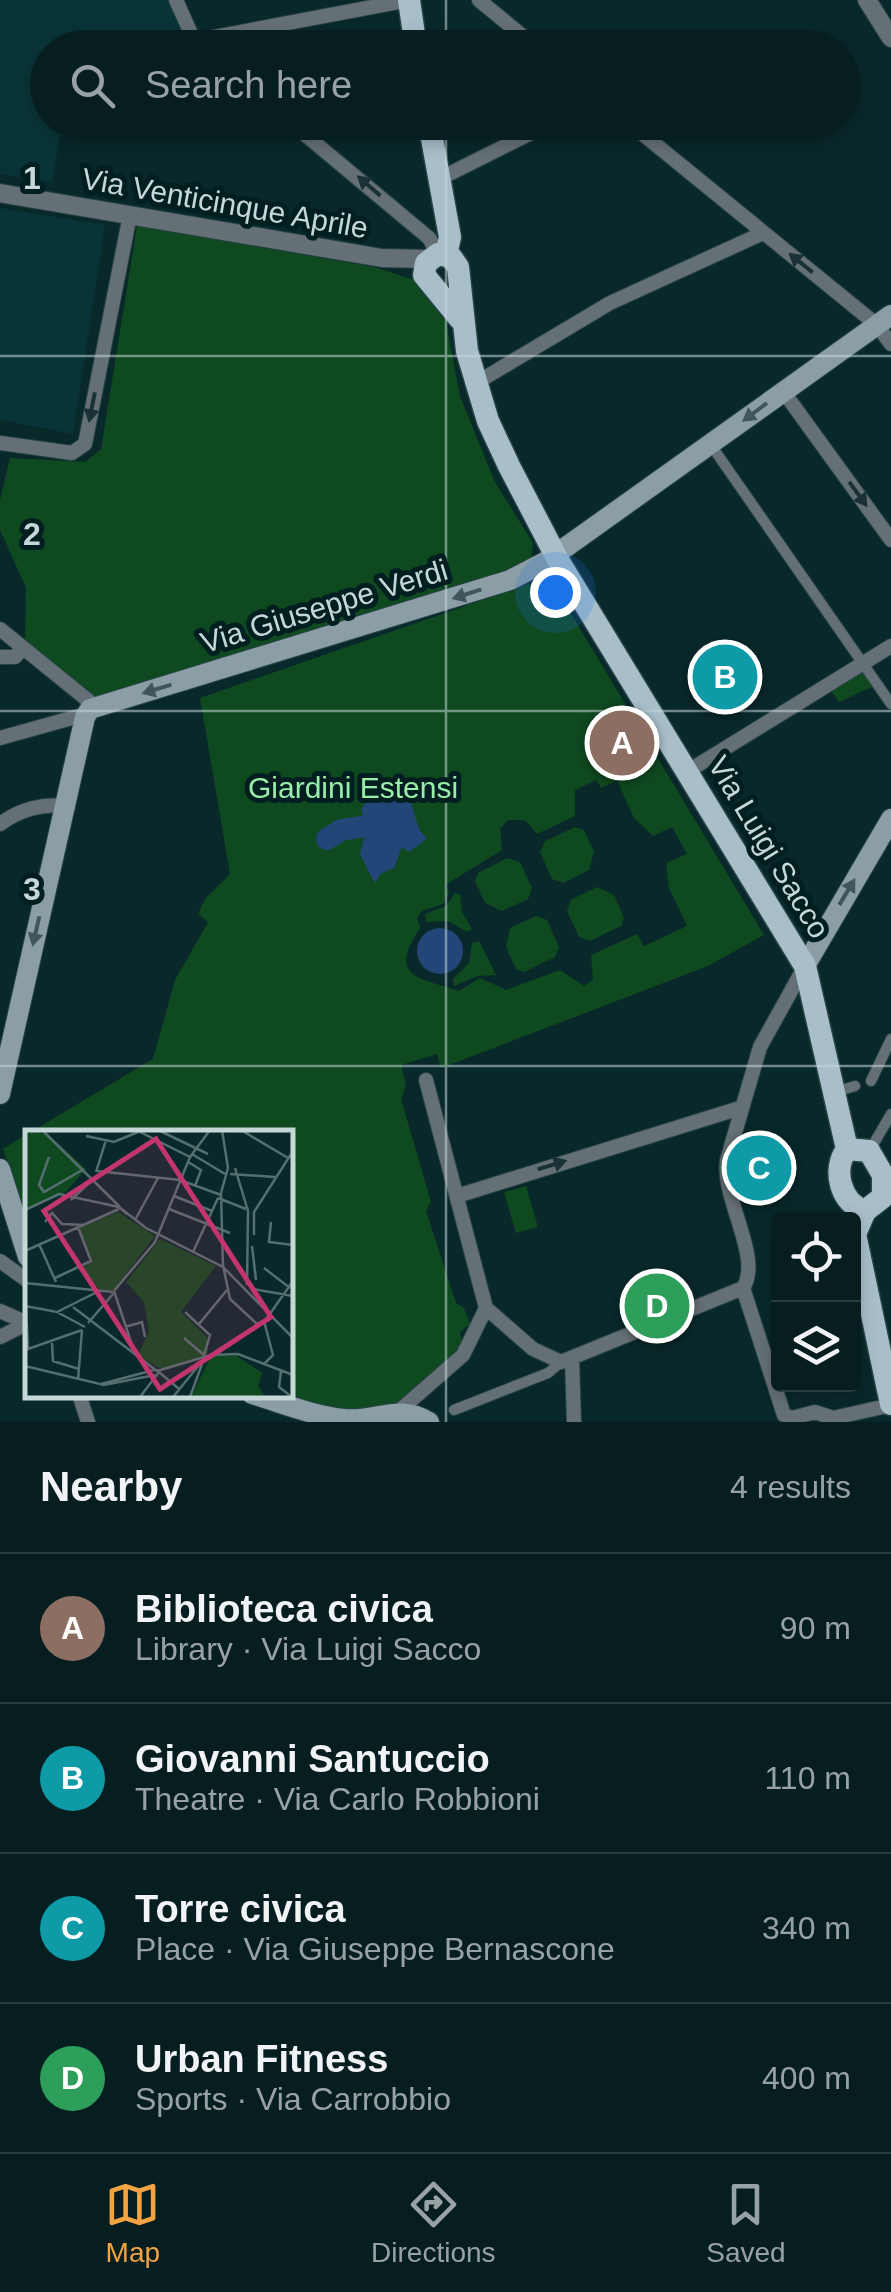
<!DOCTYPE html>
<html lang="en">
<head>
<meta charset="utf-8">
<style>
  :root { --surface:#071e20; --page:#102729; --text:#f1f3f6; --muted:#98a2a5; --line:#283c3e; --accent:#f3a442 }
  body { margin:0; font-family:Arial,sans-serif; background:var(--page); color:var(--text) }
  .controls { position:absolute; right:30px; bottom:30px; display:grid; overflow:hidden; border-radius:10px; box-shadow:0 5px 15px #0003 }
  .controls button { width:90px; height:90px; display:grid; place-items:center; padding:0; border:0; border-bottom:2px solid var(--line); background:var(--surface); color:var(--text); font:50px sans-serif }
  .you { position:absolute; left:555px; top:592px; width:35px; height:35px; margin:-25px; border:8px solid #fff; border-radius:50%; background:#1a73e8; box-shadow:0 0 0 15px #1a73e833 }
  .badge { display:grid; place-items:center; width:65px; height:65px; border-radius:50%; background:var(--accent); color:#fff; font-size:32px; font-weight:700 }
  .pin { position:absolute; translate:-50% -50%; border:5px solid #fff; box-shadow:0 2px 10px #0006 }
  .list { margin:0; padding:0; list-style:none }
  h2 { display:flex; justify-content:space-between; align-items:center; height:130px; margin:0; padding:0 40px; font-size:42px }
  h2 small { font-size:32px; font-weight:400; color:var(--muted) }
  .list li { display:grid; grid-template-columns:65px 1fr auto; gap:30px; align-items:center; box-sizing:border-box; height:150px; padding:0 40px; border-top:2px solid var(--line) }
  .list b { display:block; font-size:38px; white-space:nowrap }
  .list p { margin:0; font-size:32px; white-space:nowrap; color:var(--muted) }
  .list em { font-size:32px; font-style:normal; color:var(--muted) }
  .icon { flex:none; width:55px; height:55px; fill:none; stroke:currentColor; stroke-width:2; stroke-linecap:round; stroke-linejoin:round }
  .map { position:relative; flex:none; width:891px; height:1422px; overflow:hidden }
  .search { position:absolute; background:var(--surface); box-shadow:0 5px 15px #0003; left:30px; right:30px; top:30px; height:110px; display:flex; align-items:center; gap:25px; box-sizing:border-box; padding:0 35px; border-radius:55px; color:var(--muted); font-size:38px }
  .sheet { height:730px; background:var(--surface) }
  nav { display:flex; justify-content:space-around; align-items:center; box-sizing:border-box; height:140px; border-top:2px solid var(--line); background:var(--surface); font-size:28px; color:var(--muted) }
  nav a { display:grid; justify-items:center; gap:5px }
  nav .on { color:var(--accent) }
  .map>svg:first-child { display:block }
  .built { fill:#093437 }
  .green { fill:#0f4920; fill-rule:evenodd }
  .water { fill:#214677 }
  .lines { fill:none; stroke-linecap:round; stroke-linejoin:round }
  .river { stroke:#214677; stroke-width:22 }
  .pedestrian-casing { stroke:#274446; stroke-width:12 }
  .minor-casing { stroke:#274446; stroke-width:16 }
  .tertiary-casing { stroke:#274446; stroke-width:20 }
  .secondary-casing { stroke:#274446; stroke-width:22 }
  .primary-casing { stroke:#274446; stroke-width:25 }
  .pedestrian { stroke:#657076; stroke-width:10 }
  .minor { stroke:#657076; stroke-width:14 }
  .tertiary { stroke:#657076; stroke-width:18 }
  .secondary { stroke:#8b9da5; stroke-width:20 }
  .primary { stroke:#a8bfca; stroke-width:22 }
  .oneway { fill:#1a3236 }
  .oneway2 { fill:#3f575c }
  .grid { fill:none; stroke:#c6d7d8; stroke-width:2.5; stroke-opacity:0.55 }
  .labels { text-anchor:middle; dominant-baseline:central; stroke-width:10; stroke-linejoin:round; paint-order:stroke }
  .street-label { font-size:30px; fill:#c6d7d8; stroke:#011e20 }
  .park-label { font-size:30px; fill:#9aeda9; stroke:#011e20 }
  .inset-road { fill:none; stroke:#556e70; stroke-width:2.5 }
  .view { fill:#c3356e; fill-opacity:0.15; stroke:#c3356e; stroke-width:5 }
  .inset-edge { fill:none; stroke:#c6d7d8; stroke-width:5 }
  .grid-label { font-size:32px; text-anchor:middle; font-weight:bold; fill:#c6d7d8; stroke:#011e20; stroke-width:10; stroke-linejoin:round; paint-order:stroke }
</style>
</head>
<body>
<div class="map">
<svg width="891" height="1422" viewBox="0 0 891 1422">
  <rect width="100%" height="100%" fill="#09282a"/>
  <path class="built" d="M0 0H174L180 16 184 47 48 48V122L133 123 61 128 52 183 0 174Z
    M0 208 105 225 73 434 0 420Z"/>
  <path class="green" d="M137 226 374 267 414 280 446 322 460 396 495 482 533 543 531 560 506 575 96 697 25 640 26 588 0 530V500L10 458 85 462 101 449Z
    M549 577 764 935 708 966 441 1068 437 1054 401 1065 406 1085 401 1099 431 1202 426 1211 456 1303 464 1308 470 1324 460 1332 462 1343C403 1421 367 1420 279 1395L290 1394V1132H31L153 1059 175 980 208 922 198 914 205 899 230 874 200 698ZM596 780 601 788 617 781 634 818 653 836 672 827 687 854 666 863 669 888 687 926 644 946 637 934 591 955 593 980 584 986 560 970 506 990 480 978 459 991C421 978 386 978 420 928L417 918 422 911 443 904 449 893 445 885 502 850 500 829 508 820H525L537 834 575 816V790Z
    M862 669 874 686 839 702 830 689Z
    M575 827 584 830 594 852 589 870 563 883 552 879 540 852 545 841Z
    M507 858 520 862 532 888 528 899 502 911 485 903 475 881 478 873Z
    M597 887 614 895 624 918 621 926 590 941 579 937 567 911 571 900Z
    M455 893 460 895 462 912 472 929 467 932 448 921 426 922 425 914 446 906Z
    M536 916 547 920 559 947 555 957 524 972 516 969 506 947 510 928Z
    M479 941 496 975 478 976 454 986 453 979 469 963 472 943Z
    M27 1134V1220L3 1149Z
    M526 1186 538 1227 516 1233 504 1192Z"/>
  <path class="water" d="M389 782 406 787 419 829 427 839 409 852 402 847 394 868 380 874 375 884 360 854 367 826 361 810 370 795Z
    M417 951a23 23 0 1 1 46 0a23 23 0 1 1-46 0Z"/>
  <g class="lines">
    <path class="river" d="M327 839 341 830 367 826"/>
    <defs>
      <path id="pedestrian" d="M711 445 891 704
        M871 1081 891 1039
        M835 1092 855 1086
        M870 1150 891 1114
        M454 1410 548 1373 561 1362"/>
      <path id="minor" d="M176 0 197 47
        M479 0 537 48
        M193 41 409 0
        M290 122 429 238 438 254
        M628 122 877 325 891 344
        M439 179 553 122
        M476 383 610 303 763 233
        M783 391 891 540
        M0 443 72 453 85 444 130 215
        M0 629 95 706
        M0 657H15L23 648
        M0 738 86 714
        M685 773 891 646
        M0 824C19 810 44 802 68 807
        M805 966 760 1047 727 1160C721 1198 763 1258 743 1288L784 1415 792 1418 815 1412 833 1418 891 1405
        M426 1080 486 1308
        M460 1195 740 1108
        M0 1261 28 1281
        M486 1308 533 1349 561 1362 743 1288
        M0 1311 27 1323
        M0 1337 28 1323
        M572 1358 574 1422
        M79 1394 88 1422
        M399 1411 463 1355 486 1308"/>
      <path id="tertiary" d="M867 0 891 38
        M0 193 382 258 429 259"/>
      <path id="secondary" d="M805 966 891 819
        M0 1094 85 717 90 709 510 580 545 562 891 315
        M0 1169 28 1257
        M252 1394C282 1403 314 1416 344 1419 377 1422 398 1403 429 1422"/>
      <path id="primary" d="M409 0 416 48
        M429 122 450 237 446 255
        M460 319 424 275 426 263 438 254 451 257 458 267 467 351 488 421 509 466 558 560 805 966 847 1149
        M847 1149 869 1151 883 1175V1197L865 1211
        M847 1149C832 1169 840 1203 865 1211
        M865 1211 855 1234 891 1404"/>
    </defs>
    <use href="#pedestrian" class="pedestrian-casing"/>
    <use href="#minor" class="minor-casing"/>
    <use href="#tertiary" class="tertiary-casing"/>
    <use href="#secondary" class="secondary-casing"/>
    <use href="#primary" class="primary-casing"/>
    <use href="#pedestrian" class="pedestrian"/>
    <use href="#minor" class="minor"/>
    <use href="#tertiary" class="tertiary"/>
    <use href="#secondary" class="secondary"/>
    <use href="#primary" class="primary"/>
  </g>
  <defs><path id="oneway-solid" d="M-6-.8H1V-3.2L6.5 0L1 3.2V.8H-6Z" transform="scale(2.5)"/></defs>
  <g class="oneway">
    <use href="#oneway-solid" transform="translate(369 186) rotate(-139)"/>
    <use href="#oneway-solid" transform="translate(801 263) rotate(-141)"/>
    <use href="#oneway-solid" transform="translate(92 407) rotate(101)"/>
    <use href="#oneway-solid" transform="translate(858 494) rotate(54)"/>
    <use href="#oneway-solid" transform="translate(552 1165) rotate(-17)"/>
  </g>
  <g class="oneway2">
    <use href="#oneway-solid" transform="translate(755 412) rotate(143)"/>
    <use href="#oneway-solid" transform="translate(467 594) rotate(162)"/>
    <use href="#oneway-solid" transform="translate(157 689) rotate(163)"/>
    <use href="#oneway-solid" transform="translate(847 892) rotate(-59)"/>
    <use href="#oneway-solid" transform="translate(36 931) rotate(103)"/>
  </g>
  <path class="grid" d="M446 0V48M446 122V1422M0 356H891M0 711H891M0 1066H891"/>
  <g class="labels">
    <g class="street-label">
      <text transform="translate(225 203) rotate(10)">Via Venticinque Aprile</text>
      <text transform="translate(324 606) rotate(-17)">Via Giuseppe Verdi</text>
      <text transform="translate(769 847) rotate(59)">Via Luigi Sacco</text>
    </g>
    <g class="park-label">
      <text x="353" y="787">Giardini Estensi</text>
    </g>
  </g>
  <g transform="translate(25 1130)">
    <rect width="268" height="268" fill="#09282a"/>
    <path d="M0 0 24 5 61 39 38 65 0 79ZM93 82 130 106 88 161 74 159 57 138 67 132 54 98ZM135 109 191 136 156 182 182 207 183 224 138 240 113 225 124 201 119 172 101 152ZM186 226H212L237 243 233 256 240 267H166Z" fill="#0f4920"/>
    <path class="inset-road" d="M17 0 95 77M111 0 165 27M133 0 183 24M197 0 203 38 196 63 198 137M216 0 263 28M61 6 89 12 113 2M167 24 200 44M24 27 14 55 19 62 59 39M163 32 176 40 170 56M210 38 223 81 222 155M72 41 155 50 196 65M71 42 81 10M205 44 250 47M149 66 187 81M193 68 221 79M46 70 68 49M144 79 205 103M0 80 34 64 94 77M102 84 94 77 121 98 198 137 268 208M110 90 133 48M20 92 27 83 37 94 60 95M246 92 244 112 268 115M229 105V82L268 21M14 114 31 152M227 116 231 150M0 121 94 79M168 122 193 68M198 135 205 169 232 194 239 191M239 138 265 158M30 148 66 131 53 97M0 153 88 162M227 159 268 166M89 161 110 224 132 241 186 225 213 224 268 245M89 161 130 112 165 27 185 0M0 176 32 182 74 161M1 176 3 219M48 177 111 225M32 182 60 197M160 182 186 206M242 188 268 151M239 191 248 225 239 234M63 193 88 164M174 194 202 160M100 197 117 192 120 207M159 208 179 225 185 205M27 213 28 231 54 239M0 220 57 200M0 236 79 255 130 245M256 241 254 257 267 267M53 250 57 200M76 254 129 240M115 267 134 242 154 259M148 267 174 235M165 267 177 234"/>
    <path class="view" d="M131 9 246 187 135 259 19 81Z"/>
    <rect width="268" height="268" class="inset-edge"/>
  </g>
  <g class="grid-label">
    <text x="32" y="189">1</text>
    <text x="32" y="545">2</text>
    <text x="32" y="900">3</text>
  </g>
</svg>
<div class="controls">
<button><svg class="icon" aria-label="locate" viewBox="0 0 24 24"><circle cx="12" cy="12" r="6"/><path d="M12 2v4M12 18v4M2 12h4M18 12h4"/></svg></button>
<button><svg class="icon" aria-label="layers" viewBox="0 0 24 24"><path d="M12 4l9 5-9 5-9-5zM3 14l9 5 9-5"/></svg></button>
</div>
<div class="you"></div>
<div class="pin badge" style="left:622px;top:743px;background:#8d6e63">A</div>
<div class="pin badge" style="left:725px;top:677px;background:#0f9aa8">B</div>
<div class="pin badge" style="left:759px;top:1168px;background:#0f9aa8">C</div>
<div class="pin badge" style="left:657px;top:1306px;background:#2e9e5b">D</div>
<div class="search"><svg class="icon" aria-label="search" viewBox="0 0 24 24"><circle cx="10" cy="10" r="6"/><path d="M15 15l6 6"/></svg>Search here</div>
</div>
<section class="sheet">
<h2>Nearby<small>4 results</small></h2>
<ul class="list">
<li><span class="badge" style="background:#8d6e63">A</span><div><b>Biblioteca civica</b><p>Library · Via Luigi Sacco</p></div><em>90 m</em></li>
<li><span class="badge" style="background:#0f9aa8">B</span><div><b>Giovanni Santuccio</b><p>Theatre · Via Carlo Robbioni</p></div><em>110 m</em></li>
<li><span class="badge" style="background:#0f9aa8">C</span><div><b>Torre civica</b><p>Place · Via Giuseppe Bernascone</p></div><em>340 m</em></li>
<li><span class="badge" style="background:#2e9e5b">D</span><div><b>Urban Fitness</b><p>Sports · Via Carrobbio</p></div><em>400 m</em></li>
</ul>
</section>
<nav>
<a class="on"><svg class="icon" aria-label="map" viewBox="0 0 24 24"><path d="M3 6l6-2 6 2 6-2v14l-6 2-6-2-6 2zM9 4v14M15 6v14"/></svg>Map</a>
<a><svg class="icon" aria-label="directions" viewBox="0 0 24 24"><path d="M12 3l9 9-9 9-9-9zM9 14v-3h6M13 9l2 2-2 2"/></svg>Directions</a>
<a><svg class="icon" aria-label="saved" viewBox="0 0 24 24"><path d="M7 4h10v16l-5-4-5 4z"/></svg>Saved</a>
</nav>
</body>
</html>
